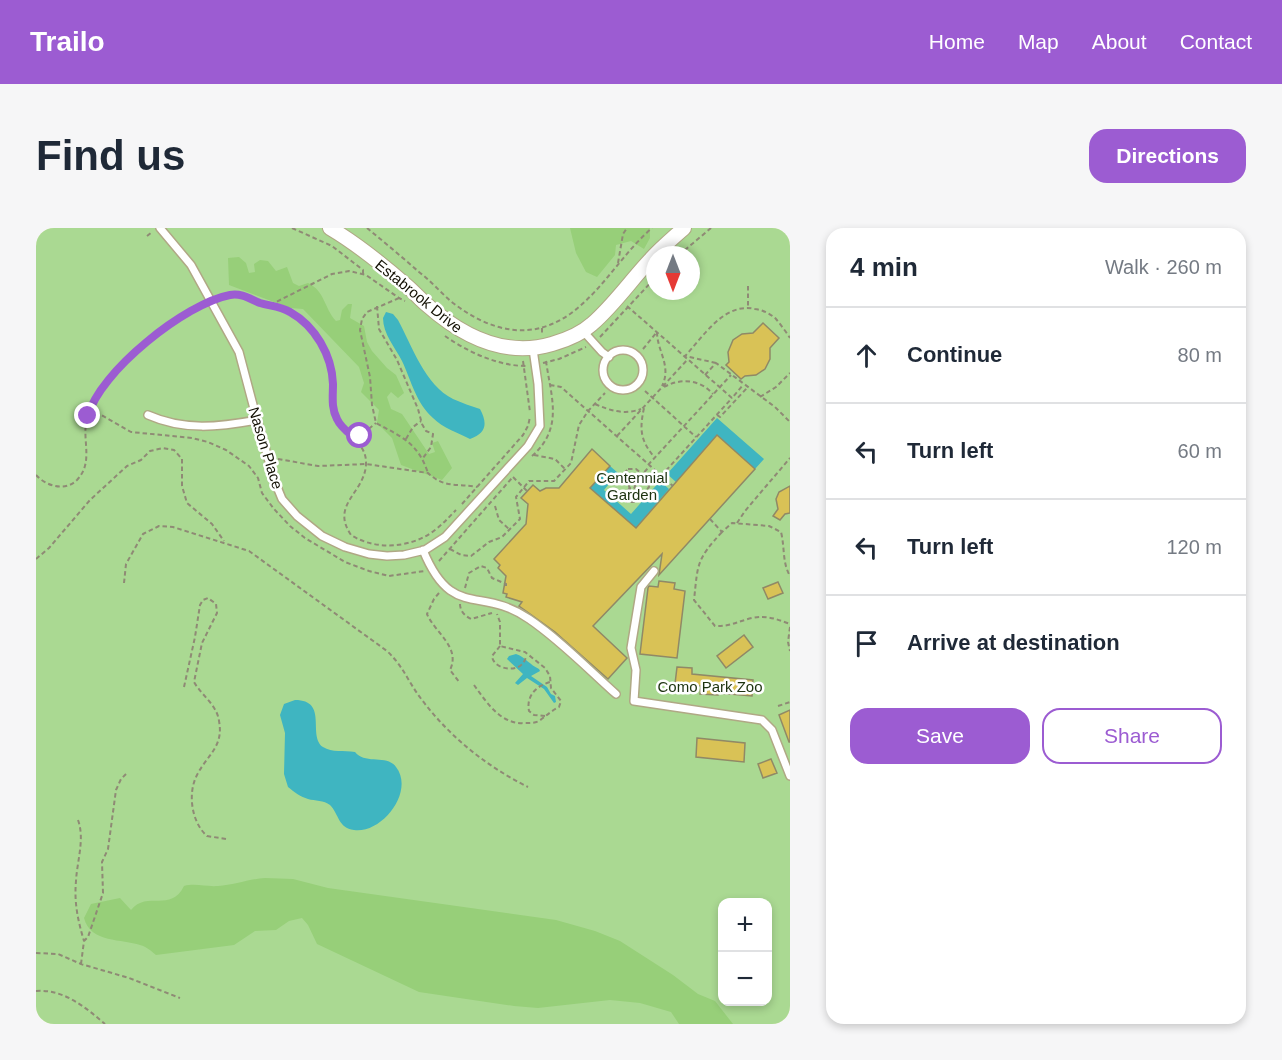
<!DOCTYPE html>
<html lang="en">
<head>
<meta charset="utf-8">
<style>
  :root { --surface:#fff; --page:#f6f6f7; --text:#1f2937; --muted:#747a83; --line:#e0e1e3; --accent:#9c5cd2 }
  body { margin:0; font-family:Helvetica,sans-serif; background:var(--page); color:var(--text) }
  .controls { position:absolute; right:18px; bottom:18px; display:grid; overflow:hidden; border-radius:12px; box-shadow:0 3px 9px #0003 }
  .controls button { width:54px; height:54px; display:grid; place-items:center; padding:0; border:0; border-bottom:2px solid var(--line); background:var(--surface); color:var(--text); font:30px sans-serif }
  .compass { position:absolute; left:610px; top:18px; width:54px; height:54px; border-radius:50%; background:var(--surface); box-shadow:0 3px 9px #0003; rotate:180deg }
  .stop { position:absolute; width:18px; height:18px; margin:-14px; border:4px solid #9c5cd2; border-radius:50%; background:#fff }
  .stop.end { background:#9c5cd2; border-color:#fff; box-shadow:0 2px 6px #0008 }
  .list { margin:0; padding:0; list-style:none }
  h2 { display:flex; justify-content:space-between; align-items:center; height:78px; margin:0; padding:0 24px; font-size:26px }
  h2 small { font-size:20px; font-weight:400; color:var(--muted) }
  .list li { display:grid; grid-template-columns:39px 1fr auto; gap:18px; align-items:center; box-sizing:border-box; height:96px; padding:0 24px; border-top:2px solid var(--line) }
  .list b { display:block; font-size:22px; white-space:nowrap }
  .list em { font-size:20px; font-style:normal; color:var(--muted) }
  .actions { display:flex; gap:12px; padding:18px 24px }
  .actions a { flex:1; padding:14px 0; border:2px solid var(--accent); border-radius:18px; text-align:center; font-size:21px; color:var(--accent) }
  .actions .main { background:var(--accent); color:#fff }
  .icon { flex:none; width:33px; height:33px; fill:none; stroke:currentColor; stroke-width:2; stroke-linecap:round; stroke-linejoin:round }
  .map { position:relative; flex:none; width:754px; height:796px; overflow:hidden; border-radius:18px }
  header { display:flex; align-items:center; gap:36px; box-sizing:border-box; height:84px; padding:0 30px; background:var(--accent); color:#fff }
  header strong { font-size:28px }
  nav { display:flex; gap:33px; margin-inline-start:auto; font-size:21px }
  .intro { display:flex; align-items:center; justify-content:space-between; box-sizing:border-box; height:144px; padding:0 36px }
  h1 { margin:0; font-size:42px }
  .button { padding:15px 27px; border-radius:18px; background:var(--accent); color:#fff; font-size:21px; font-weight:700 }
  main { display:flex; gap:36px; padding:0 36px }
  aside { flex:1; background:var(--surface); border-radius:18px; box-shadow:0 3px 9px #0003 }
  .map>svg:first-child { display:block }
  .green { fill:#aad992; fill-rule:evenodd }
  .forest { fill:#97cf79 }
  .water { fill:#3fb5c1 }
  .building { fill:#d9c256; stroke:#908966; stroke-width:1.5 }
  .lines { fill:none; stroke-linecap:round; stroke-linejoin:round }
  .service-casing { stroke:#b0a885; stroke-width:10 }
  .minor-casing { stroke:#b0a885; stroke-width:16 }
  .path { stroke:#8f8a75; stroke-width:2; stroke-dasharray:4.5 3; stroke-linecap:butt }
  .service { stroke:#fff; stroke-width:7 }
  .minor { stroke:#fff; stroke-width:14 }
  .route { stroke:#9c5cd2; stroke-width:8 }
  .labels { text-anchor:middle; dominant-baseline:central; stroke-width:5; stroke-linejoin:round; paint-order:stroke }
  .street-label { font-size:15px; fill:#131004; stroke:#fff }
  .park-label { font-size:15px; fill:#1c320f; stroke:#fff }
</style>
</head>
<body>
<header>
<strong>Trailo</strong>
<nav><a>Home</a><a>Map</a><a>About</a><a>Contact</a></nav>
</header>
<div class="intro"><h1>Find us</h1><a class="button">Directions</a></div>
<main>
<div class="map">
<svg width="754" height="796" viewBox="0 0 754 796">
  <rect width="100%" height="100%" fill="#fdf7d9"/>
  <path class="green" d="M0 0H754V796H0ZM619 27H655V63H619ZM686 674H732V774H686Z"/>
  <path class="forest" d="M534 0H614V10L608 21 595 13 580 17 579 27 561 49 550 44 540 25Z
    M203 29 210 35 213 45 219 44 218 36 224 32 232 33 240 43 251 39 257 55 263 58 272 55C289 63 288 80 300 93L304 92 306 82 312 76H316L314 90 328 98 331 114 336 123 351 140 360 147 368 165 362 170 355 164 351 169 355 181 366 186 393 226 399 224 396 215 402 213 416 240 406 252 365 237 356 210 341 195 343 182 325 164 328 155 323 139 267 81 254 80 193 57 192 30Z
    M229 650 257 651 292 660 520 692 559 703 584 713 637 747 662 766 679 773 697 796H643L635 784 604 775 574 772 502 780 478 778 383 764 281 716 272 697 266 690 253 693 240 702 219 703 198 717 120 727C115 723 111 719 104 717 87 711 54 715 48 690L55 676 84 670 95 682C111 662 135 685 148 658 160 655 170 659 182 658 198 657 213 651 229 650Z"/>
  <path class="water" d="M350 84 357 86 362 92C376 118 389 157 417 171 426 175 435 178 444 181 452 196 450 205 434 211 422 205 407 200 397 190 380 175 375 152 366 133 359 119 347 106 347 90Z
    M681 190 728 231 719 241 681 207 640 254 631 246Z
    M574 238 582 245 568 262 595 286 624 253 633 261 592 309 594 295 560 265 552 275H540Z
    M480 426C489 429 494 437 503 441L504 443 495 448 511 459 515 466 519 468 520 474 518 475 508 461 491 450 482 457 479 455 487 446 471 431 473 428Z
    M259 472C293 472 271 508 287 519 296 525 308 522 319 524 329 537 351 526 360 539 379 563 346 606 318 602 302 600 303 586 294 577 288 572 279 573 272 571 265 569 258 564 252 559L248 546 249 505 244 487 248 476Z"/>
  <path class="building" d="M727 95 743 110 734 120V131L729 141 720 147 709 148 705 151 690 137 693 134 692 124 697 112 706 106 717 105Z
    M681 207 719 241 623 347 626 326 557 398 591 430 572 451 519 404 483 378 486 374 470 369 471 366 467 365 470 348 462 340 464 337 458 331 490 296 492 276 485 270 497 257 504 263 510 260H523L556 221 574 238 554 260 600 300Z
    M754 258V285L749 286 744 292 737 288 742 281 740 271 743 264Z
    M623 353 639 355 638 361 649 363 641 430 604 426 612 360 613 358 622 359Z
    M742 354 747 365 732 371 727 360Z
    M708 407 717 419 690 440 681 428Z
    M641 439 656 440V446L717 452 716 468 682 465V467L664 466 665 458 639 456Z
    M754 482V514H753L743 487Z
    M661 510 709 515 708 534 660 529Z
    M735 531 741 545 727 550 722 536Z"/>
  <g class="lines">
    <defs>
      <path id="service" d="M124 0 155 37 203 124 221 192 239 254 246 271 261 288 286 308 309 319 333 326 351 328 368 327 389 322 409 309 492 218 504 198 502 156 497 121
        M547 103 566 124 573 129
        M567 142a20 20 0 1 1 40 0a20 20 0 1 1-40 0Z
        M112 187C148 203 183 199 221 192
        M387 322C416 393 444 357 493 391 524 412 552 441 580 466
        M618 343 605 359 595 420 600 442 598 473 726 492 736 502 754 548"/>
      <path id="minor" d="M294 0C321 16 347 37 371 58 378 64 384 71 391 77 426 108 468 130 516 116 530 112 545 106 556 96 578 77 595 52 615 31 625 20 637 10 648 0"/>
    </defs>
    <use href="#service" class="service-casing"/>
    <use href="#minor" class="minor-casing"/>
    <path class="path" d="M256 0 296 18 327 42V46
      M331 0C348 14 366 29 383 44 395 53 405 65 417 75 454 103 494 114 534 86 567 62 586 26 616 0
      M111 8 116 4
      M643 27 675 0
      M582 35 587 6 591 0
      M712 58V80
      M363 70 331 84 326 91 324 102 334 149 336 177 340 195C366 209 382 215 392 245
      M183 71C208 62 213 74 236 76L296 46 313 43 330 47 363 70 369 73
      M236 76C269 89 295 117 297 155 297 167 295 179 301 191 309 208 331 214 330 236 329 265 294 276 315 307 340 323 376 320 399 302 407 296 413 289 420 282
      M341 78 343 101 361 132 382 181 386 196 390 203 397 206 395 219 387 230
      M591 78 696 170 707 157
      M506 100V106
      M621 104C621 123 636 138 626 158
      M409 108C432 124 462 138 490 138
      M564 109 619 50
      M607 121 621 104
      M487 133 494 184
      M507 135 523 131 550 119
      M680 135 649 128C668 108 688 74 719 81 727 82 735 86 740 91 745 97 750 104 754 110
      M669 147 680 135 739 179 754 194
      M514 157 525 159 637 258
      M628 159C644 150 664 151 677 166
      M609 163 660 209
      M724 169 740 159 754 145
      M559 176C575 183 589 187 605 181
      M53 180 95 204 156 210 172 214 190 222 213 238 222 250 226 265 238 281 254 298 269 310 309 334 333 343 353 348 389 343
      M608 180C603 203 605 213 619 230
      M681 187 684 189 711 160
      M581 208 652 131
      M321 210 340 195
      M370 211 377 199 385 193
      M498 227 519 231 529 241
      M496 228C528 200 515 169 510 133
      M242 231 282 238 330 236 392 245C409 261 422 255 441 259
      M612 237 695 147
      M592 241H600L612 251 613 259 600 274H591L580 264 579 256Z
      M0 247C10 258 29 264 41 252 57 235 47 215 50 195 57 149 127 97 167 77
      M625 248 696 170
      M477 249 491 263
      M586 249 594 255
      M593 258a3 3 0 1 1 6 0a3 3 0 1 1-6 0Z
      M598 255 614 238
      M586 269 594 260
      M426 276 487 207 492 198 494 189
      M459 278 463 292 474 302
      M674 291 686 304 696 295 733 298 745 304C749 320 746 334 754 348
      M701 295 709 283 754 230
      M686 304C660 332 662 336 658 372L679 398C693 399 703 393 716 390 730 387 741 391 754 396
      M414 321 425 327 435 328 453 314 466 309 484 291 480 269 493 253H518L535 235 543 197 552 183 569 165
      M0 331 13 320 54 272 91 238 105 232 114 223 127 220 138 222 146 231V258L151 275 176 296 188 313
      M403 333 476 250
      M88 355 90 336 107 306 123 298 137 299 213 323 351 423C368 439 372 454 386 472 414 509 450 538 492 559
      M429 360 433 345 445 338 451 340 456 350 470 356V358
      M403 365 398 371 391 386C399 405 425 419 414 442L424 455
      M424 376C424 383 429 388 435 391L456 385
      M754 399 752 414 754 423
      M464 418 456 428C457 439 474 444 484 438 488 435 488 433 491 428
      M438 457C451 475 465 497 489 495 494 495 499 495 503 493 510 488 515 483 523 479L525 473 515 460 514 448 509 440 489 424 464 418V394L461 386
      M148 459 159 409 164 377 167 372 172 370 180 376 181 385 166 415 158 454C166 468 181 477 183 493 188 519 171 527 161 547 151 566 156 595 171 608L190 611
      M742 478 754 474
      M509 488 498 487 493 483C490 468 500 458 514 454
      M42 592C49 611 41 633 40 653 38 675 42 693 48 713
      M0 725 22 726 45 736 93 750 144 770
      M45 736 48 713 52 709 67 665 66 634 72 621 80 562 85 551 90 546
      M0 763C28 761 49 779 69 796"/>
    <use href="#service" class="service"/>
    <use href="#minor" class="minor"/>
  </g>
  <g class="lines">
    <path class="route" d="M52 188C63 144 150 75 194 67 206 65 214 71 224 75 234 78 244 78 254 84 279 98 296 127 297 156 297 168 295 180 301 191 305 200 313 205 320 211L324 208"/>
  </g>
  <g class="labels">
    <g class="street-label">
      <text transform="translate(383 68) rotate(39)">Estabrook Drive</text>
      <text transform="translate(230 220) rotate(73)">Nason Place</text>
    </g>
    <g class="park-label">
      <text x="596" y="249">Centennial<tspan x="596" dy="17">Garden</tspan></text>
      <text x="674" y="458">Como Park Zoo</text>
    </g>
  </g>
</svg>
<div class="controls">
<button>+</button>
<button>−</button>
</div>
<svg class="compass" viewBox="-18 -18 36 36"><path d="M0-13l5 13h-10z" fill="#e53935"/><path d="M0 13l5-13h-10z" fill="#747a83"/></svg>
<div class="stop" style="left:324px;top:208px"></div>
<div class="stop end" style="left:52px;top:188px"></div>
</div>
<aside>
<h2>4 min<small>Walk · 260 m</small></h2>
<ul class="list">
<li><svg class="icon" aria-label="ahead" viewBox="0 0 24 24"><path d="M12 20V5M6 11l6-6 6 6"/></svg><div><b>Continue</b></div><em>80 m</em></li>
<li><svg class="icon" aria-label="left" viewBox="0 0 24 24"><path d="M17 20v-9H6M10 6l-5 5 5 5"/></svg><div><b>Turn left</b></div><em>60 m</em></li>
<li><svg class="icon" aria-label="left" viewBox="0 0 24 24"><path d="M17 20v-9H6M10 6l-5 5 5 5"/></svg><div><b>Turn left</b></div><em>120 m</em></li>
<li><svg class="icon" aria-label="arrive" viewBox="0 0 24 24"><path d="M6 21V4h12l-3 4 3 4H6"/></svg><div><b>Arrive at destination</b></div></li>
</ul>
<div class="actions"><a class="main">Save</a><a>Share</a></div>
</aside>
</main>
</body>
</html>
